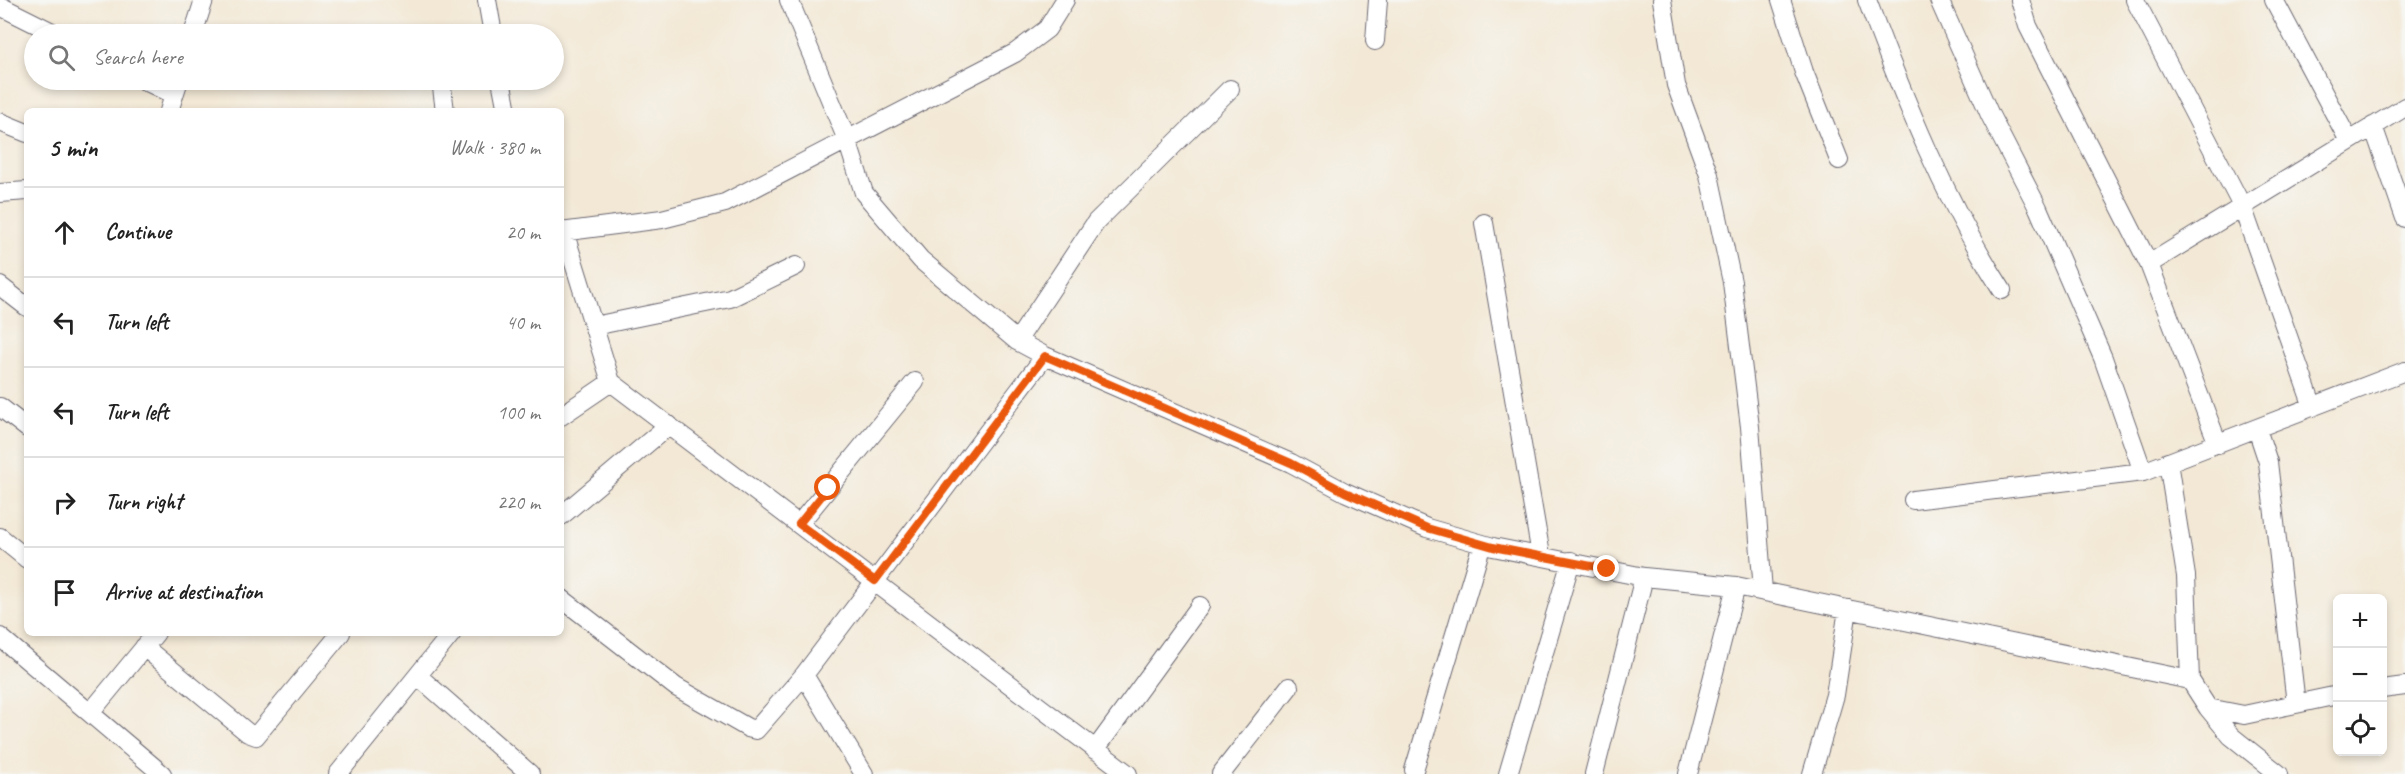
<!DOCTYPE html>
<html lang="en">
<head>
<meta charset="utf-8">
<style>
  :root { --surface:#fff; --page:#f6f6f6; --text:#222; --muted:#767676; --line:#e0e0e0 }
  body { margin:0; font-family:Caveat,sans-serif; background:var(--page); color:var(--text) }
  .controls { position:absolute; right:18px; bottom:18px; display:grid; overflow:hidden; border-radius:9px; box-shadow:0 3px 9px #0003 }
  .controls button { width:54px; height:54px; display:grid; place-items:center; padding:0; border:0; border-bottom:2px solid var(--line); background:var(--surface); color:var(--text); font:30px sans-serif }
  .stop { position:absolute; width:18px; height:18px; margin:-14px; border:4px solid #ea580c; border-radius:50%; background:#fff }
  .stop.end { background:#ea580c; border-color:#fff; box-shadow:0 2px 6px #0008 }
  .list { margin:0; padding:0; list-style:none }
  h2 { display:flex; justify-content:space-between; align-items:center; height:78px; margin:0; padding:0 24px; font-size:26px }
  h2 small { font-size:20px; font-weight:400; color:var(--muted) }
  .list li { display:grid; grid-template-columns:39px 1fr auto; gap:18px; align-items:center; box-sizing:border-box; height:90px; padding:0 24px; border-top:2px solid var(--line) }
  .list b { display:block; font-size:22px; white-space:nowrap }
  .list em { font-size:20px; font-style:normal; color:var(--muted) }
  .icon { flex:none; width:33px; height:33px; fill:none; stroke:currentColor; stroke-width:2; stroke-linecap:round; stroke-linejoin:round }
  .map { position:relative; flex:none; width:2405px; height:774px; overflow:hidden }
  .search { position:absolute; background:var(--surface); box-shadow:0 3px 9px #0003; left:24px; top:24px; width:540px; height:66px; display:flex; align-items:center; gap:15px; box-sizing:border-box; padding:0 21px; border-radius:33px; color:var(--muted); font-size:22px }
  .panel { position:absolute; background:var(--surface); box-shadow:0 3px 9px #0003; left:24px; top:108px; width:540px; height:528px; border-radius:9px }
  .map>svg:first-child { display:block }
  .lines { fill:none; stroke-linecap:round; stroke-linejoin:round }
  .street-casing { stroke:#6b6771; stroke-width:20 }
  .street { stroke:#fff; stroke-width:18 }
  .route { stroke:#ea580c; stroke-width:8 }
</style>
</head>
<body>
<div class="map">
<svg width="2405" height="774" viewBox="0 0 2405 774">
  <rect width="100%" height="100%" fill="#f6f6f2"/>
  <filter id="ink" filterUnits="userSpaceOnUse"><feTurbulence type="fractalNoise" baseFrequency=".0167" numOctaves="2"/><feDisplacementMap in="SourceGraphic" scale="12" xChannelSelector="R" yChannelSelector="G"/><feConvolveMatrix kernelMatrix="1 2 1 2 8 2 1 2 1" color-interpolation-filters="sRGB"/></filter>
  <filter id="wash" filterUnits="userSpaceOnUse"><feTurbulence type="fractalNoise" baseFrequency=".008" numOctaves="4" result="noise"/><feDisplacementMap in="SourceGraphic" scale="24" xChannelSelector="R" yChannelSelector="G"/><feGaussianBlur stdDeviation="1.35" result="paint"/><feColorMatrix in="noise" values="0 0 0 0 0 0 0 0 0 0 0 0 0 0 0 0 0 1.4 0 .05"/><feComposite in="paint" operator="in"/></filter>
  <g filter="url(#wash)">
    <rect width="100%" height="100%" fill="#f3e8d5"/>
  </g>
  <g filter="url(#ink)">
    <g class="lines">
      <defs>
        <path id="street" d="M487 0 493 34
          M789 0 847 140 864 193 921 260 1017 341 1045 356 1291 463 1345 492 1427 528 1493 547 1644 577 1736 586 2190 680 2208 708 2244 715 2338 695
          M1662 0 1676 85 1709 175 1732 282 1750 427 1763 591
          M1781 0 1804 72 1839 160
          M1867 0C1904 99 1945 201 2002 290
          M1939 0 1990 115 2038 208 2103 358 2143 472
          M2020 0 2028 26 2149 264 2218 444
          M2135 0 2242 206 2313 407
          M2274 0 2349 141
          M0 6 56 34
          M193 34 204 0
          M1375 41 1378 0
          M143 80 174 95
          M441 80 445 111
          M501 80 507 111
          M169 111 179 80
          M0 122 27 133
          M2373 126 2405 218
          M0 193 27 191
          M1484 223 1541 555
          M564 231 611 382 1128 774
          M561 232 662 219 725 203 1015 53 1047 29 1065 0
          M2149 264 2405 107
          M0 286 27 307
          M594 326 730 298 796 266
          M1017 341 1096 222 1230 89
          M0 407 27 428
          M561 416 611 382
          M2257 429 2268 462 2296 704
          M2168 462 2186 576 2190 680
          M1913 500 2143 472 2405 371
          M561 516 669 425
          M799 524 915 382
          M0 537 27 559
          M561 598 676 687 748 728 756 730 804 675 1045 356
          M0 637 162 774
          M144 647 248 733 256 736 341 633
          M804 675 864 774
          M418 676 530 774
          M2382 689 2405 686
          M2208 708 2231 736 2279 774
          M91 712 156 633
          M1095 750 1200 606
          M1414 770 1482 544
          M338 774 452 633
          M1221 774 1289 687
          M1508 774 1571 561
          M1594 774 1644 577
          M1688 774 1736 586
          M1812 774 1835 695 1848 609"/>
      </defs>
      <use href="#street" class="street-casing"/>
      <use href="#street" class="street"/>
    </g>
  </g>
  <g class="lines" filter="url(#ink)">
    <path class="route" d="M828 488 799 524 875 581 1045 356 1291 463 1345 492 1427 528 1493 547 1607 569"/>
  </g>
</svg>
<div class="controls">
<button>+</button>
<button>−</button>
<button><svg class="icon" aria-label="locate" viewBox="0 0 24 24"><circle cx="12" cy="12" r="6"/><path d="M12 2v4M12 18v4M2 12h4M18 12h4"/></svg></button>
</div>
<div class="stop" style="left:828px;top:488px"></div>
<div class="stop end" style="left:1607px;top:569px"></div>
<div class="search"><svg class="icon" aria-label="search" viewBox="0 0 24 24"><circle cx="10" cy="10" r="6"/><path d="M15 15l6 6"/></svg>Search here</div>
<section class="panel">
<h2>5 min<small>Walk · 380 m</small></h2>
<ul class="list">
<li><svg class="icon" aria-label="ahead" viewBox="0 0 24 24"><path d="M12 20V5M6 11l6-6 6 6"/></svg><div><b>Continue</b></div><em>20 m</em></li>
<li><svg class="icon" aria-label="left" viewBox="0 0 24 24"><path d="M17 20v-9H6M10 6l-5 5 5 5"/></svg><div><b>Turn left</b></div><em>40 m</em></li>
<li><svg class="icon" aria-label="left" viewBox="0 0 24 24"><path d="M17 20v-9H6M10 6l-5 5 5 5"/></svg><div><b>Turn left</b></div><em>100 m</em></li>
<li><svg class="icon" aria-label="right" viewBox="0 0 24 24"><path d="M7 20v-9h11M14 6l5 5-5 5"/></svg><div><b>Turn right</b></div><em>220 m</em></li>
<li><svg class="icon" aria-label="arrive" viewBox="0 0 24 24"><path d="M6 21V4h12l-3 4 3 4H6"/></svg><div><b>Arrive at destination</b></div></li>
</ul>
</section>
</div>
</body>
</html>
